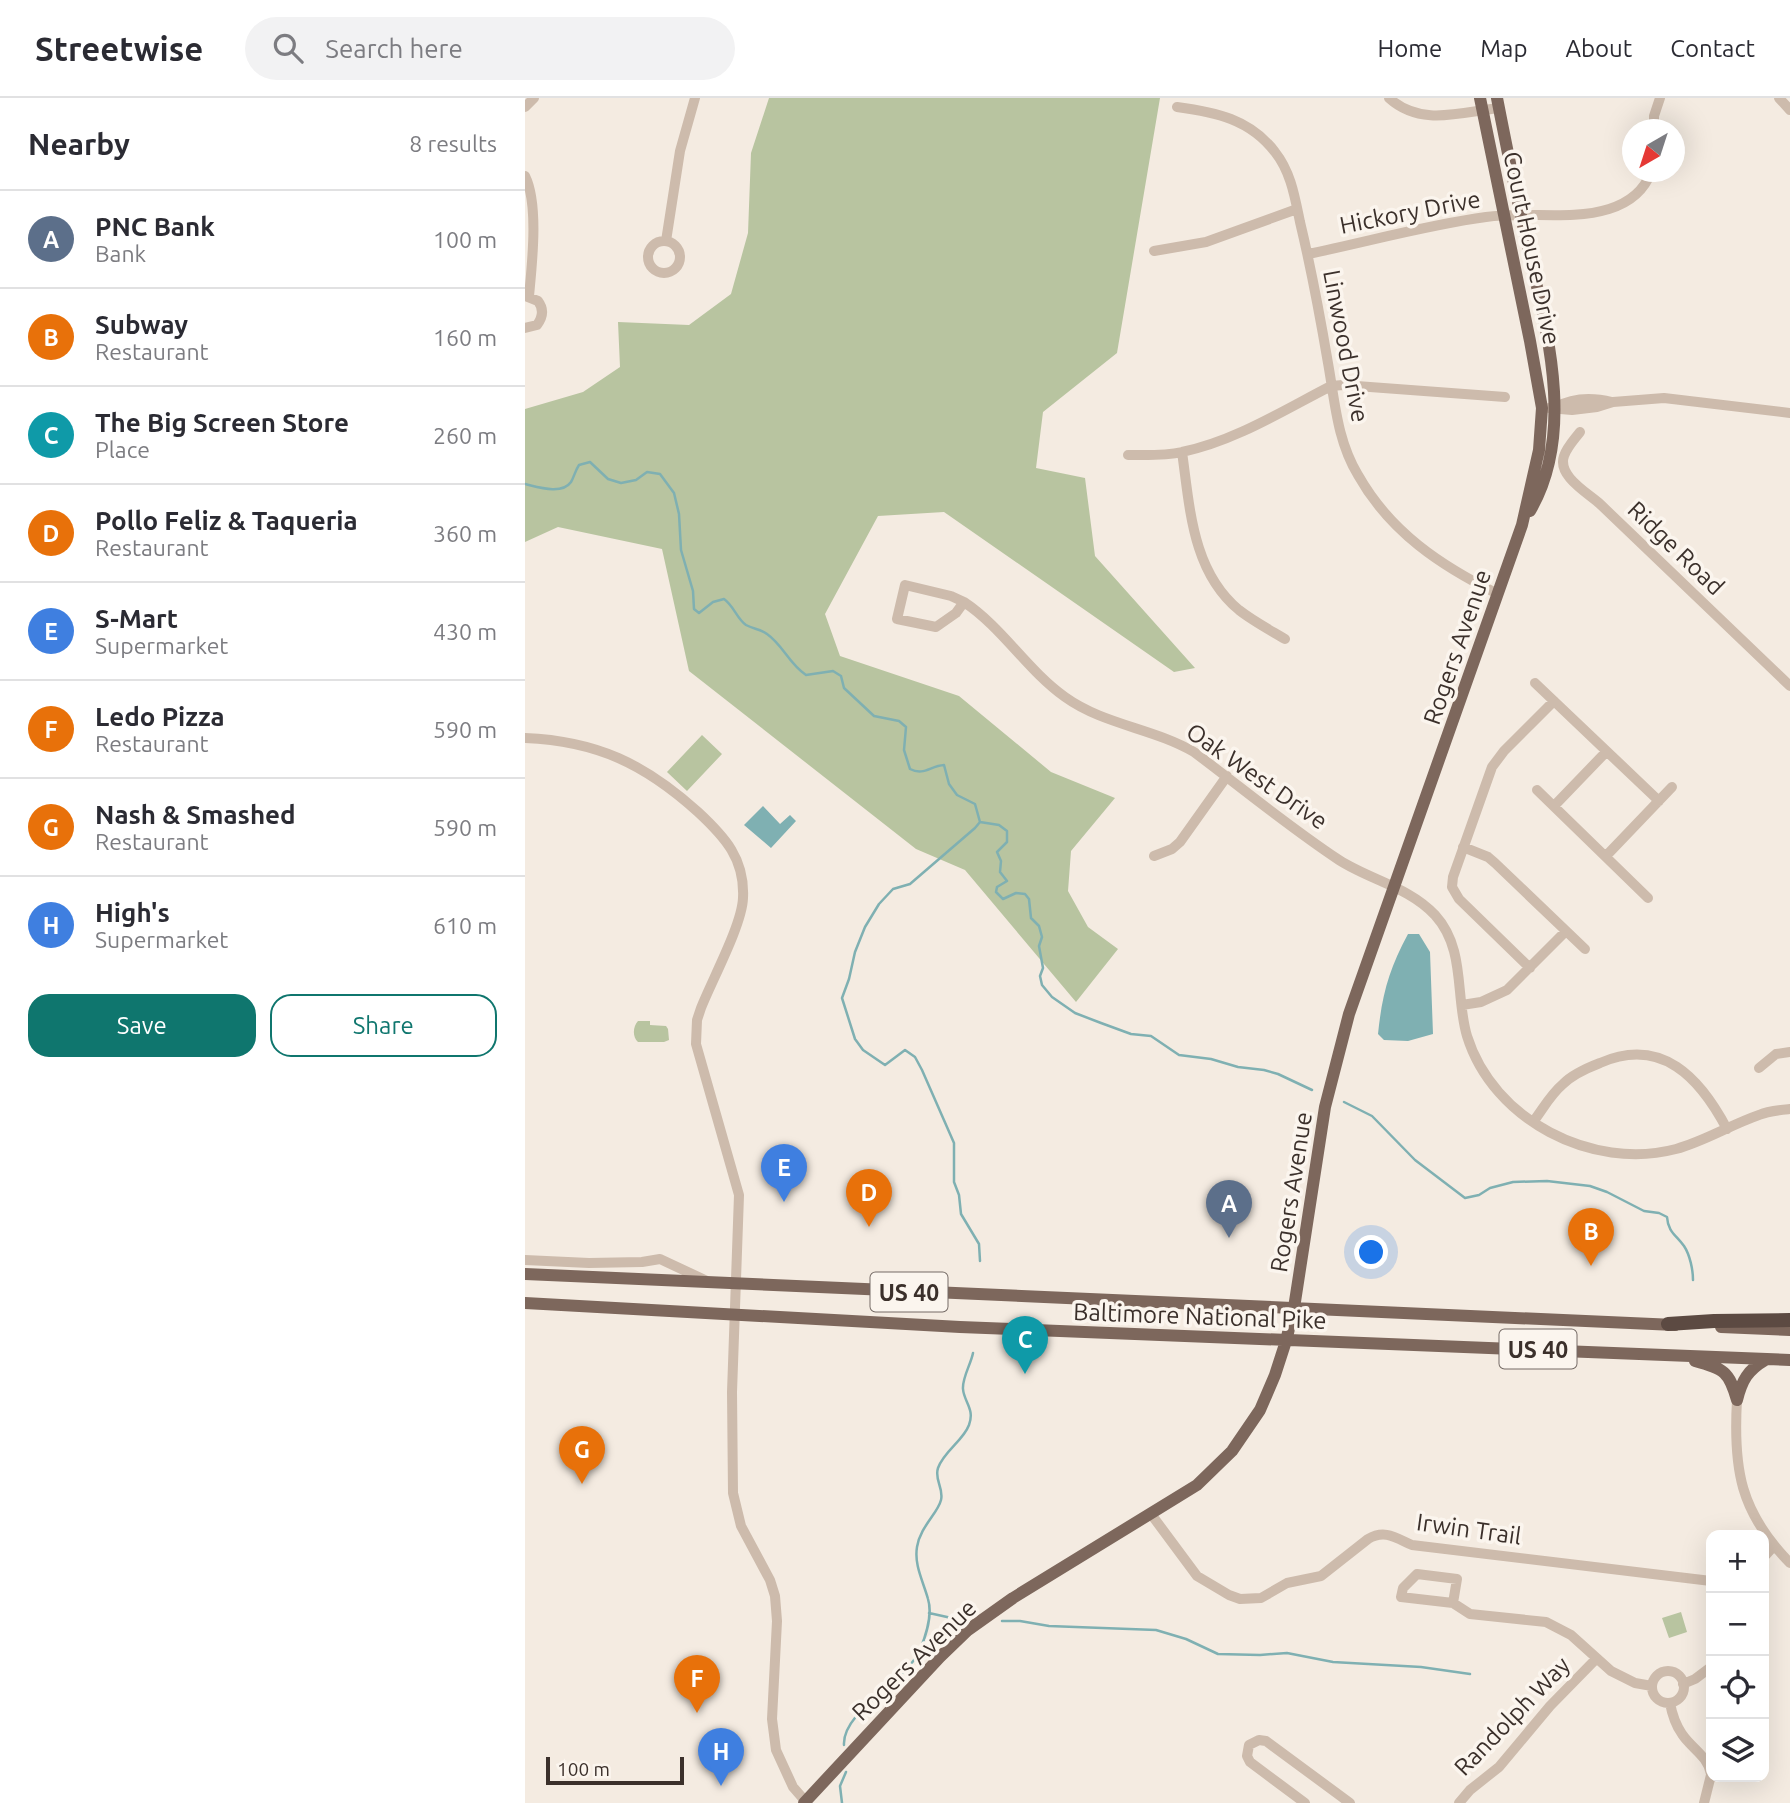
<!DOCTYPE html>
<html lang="en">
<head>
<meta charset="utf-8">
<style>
  :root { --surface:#fff; --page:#f2f2f3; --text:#2b2b33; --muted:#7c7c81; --line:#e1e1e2; --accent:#0f766e }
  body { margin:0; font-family:Ubuntu,sans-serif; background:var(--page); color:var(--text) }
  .controls { position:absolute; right:21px; bottom:21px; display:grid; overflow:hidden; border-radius:14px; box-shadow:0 7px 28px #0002 }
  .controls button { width:63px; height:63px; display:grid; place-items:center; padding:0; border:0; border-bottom:2px solid var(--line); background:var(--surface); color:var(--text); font:35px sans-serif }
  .compass { position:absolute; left:1097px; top:21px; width:63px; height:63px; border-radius:50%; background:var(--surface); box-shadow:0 7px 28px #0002; rotate:219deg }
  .scale { position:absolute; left:21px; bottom:18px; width:138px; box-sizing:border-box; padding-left:7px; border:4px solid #3b302b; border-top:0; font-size:19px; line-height:24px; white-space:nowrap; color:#3b302b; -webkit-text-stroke:5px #fbf5ee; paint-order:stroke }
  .you { position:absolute; left:847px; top:1155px; width:24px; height:24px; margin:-18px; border:5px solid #fff; border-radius:50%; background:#1a73e8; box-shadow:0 0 0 10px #1a73e833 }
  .badge { display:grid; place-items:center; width:46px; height:46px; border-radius:50%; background:var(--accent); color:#fff; font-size:23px; font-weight:700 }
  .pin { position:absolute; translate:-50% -58px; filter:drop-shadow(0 2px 4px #0008) }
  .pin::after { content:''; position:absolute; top:37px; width:24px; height:21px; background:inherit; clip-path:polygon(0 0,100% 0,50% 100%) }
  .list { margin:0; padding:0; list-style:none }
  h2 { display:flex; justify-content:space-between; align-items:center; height:91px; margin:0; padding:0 28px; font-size:30px }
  h2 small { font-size:23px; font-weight:400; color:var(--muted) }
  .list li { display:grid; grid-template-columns:46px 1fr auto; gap:21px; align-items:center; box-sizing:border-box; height:98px; padding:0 28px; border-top:2px solid var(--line) }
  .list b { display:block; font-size:26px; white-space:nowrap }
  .list p { margin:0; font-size:23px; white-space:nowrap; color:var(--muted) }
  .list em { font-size:23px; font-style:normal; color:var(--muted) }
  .actions { display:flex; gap:14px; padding:21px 28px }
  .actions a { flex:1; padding:16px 0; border:2px solid var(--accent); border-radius:21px; text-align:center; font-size:24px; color:var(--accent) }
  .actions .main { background:var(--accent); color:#fff }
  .icon { flex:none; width:38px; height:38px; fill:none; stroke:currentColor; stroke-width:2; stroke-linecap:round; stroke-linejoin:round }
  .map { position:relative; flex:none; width:1265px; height:1705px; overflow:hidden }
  header { display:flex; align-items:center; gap:42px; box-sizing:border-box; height:98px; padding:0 35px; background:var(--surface); border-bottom:2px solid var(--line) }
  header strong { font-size:33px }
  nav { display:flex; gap:38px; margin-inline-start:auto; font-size:24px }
  .search { width:490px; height:63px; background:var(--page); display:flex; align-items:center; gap:18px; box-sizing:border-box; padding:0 24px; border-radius:38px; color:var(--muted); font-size:26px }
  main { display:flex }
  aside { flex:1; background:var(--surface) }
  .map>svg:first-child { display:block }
  .green { fill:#b8c4a0 }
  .water { fill:#7fb0b2 }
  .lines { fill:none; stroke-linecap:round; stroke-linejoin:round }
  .stream { stroke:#7fb0b2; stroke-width:2.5 }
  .minor { stroke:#cdbbac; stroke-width:10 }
  .major { stroke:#7d675c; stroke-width:12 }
  .highway { stroke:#5c4a42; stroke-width:14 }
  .labels { text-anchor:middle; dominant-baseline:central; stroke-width:7; stroke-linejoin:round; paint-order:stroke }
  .shield { fill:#fbf5ee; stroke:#756b66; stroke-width:2 }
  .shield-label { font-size:23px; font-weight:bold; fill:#3b302b }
  .street-label { font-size:24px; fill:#3b302b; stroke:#fbf5ee }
</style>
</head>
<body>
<header>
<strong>Streetwise</strong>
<div class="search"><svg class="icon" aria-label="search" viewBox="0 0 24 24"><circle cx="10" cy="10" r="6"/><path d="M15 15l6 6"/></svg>Search here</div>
<nav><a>Home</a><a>Map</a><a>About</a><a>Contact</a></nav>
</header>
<main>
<aside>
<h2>Nearby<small>8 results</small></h2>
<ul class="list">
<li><span class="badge" style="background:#5c6f8a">A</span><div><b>PNC Bank</b><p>Bank</p></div><em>100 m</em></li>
<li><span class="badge" style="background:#e8710a">B</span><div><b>Subway</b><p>Restaurant</p></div><em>160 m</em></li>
<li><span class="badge" style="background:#0f9aa8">C</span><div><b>The Big Screen Store</b><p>Place</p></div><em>260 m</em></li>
<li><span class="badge" style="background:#e8710a">D</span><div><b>Pollo Feliz &amp; Taqueria</b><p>Restaurant</p></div><em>360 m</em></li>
<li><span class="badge" style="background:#3f7fe0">E</span><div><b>S-Mart</b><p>Supermarket</p></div><em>430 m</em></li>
<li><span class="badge" style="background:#e8710a">F</span><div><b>Ledo Pizza</b><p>Restaurant</p></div><em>590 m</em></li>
<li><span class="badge" style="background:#e8710a">G</span><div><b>Nash &amp; Smashed</b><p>Restaurant</p></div><em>590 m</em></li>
<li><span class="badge" style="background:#3f7fe0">H</span><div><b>High's</b><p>Supermarket</p></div><em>610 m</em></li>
</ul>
<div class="actions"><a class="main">Save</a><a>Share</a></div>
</aside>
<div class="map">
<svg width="1265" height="1705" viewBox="0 0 1265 1705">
  <rect width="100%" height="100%" fill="#f4ebe1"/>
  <path class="green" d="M244 0H635L592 255 518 314 511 370 560 380 570 458 670 570 649 574 419 414 353 418 300 516 315 558 434 598 526 674 590 700 546 753 543 793 563 829 593 851 551 904 440 772 391 751 164 573 137 451 33 429 0 444V311L58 294 95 269 93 224 164 227 206 196 223 135 226 55Z
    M177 637 197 656 162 693 142 674Z
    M113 923H125V927L141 928 143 931 144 942 139 944H113C107 939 108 928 113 923Z
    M1156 1514 1162 1534 1144 1540 1137 1520Z"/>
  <path class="water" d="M238 708 255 726 265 717 271 723 246 750 219 727Z
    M883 836H894L905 854 908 936 883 943 859 942 853 936C857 897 864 871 883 836Z"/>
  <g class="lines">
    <path class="stream" d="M0 386C13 389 37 397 46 384 49 379 50 373 54 367L65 364 83 381 96 385 111 382 122 374 135 376 149 395 154 416 156 452 168 493 169 511 174 515 188 504 199 501C209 508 212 521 221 527 228 531 236 531 242 536 258 547 264 566 281 577L308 573 316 578 319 590 349 618 374 623 381 629 379 652 385 671C399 678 405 668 419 667L424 686 432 697 450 706 455 724 450 730 385 786 368 791 354 806 340 829 330 854 324 881 317 900 330 941 338 952 360 967 380 952 390 959 397 972 429 1045V1084L434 1097 436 1116 454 1146 455 1163
      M455 724 474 727 482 733V744L472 754 476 763 475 774 482 783 472 789 471 794 478 801 491 795 500 796 504 801 506 820 514 828 517 839 514 848 518 870 515 878 517 887 527 899 550 915 576 925 606 936 626 938 654 957 686 961 713 969 739 972 753 976 787 992
      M819 1004 847 1018 890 1062 940 1100 954 1097 965 1090 988 1084 1022 1083 1065 1088 1082 1094 1119 1113 1134 1115 1142 1119C1143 1134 1151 1137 1159 1148 1165 1157 1168 1172 1168 1182
      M404 1515 431 1521
      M477 1523H495L524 1528 631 1532 661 1541 693 1556 735 1557 762 1555 808 1564 896 1569 945 1576
      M319 1647C317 1613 381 1584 395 1552 401 1537 408 1517 403 1501 398 1483 389 1467 392 1449 395 1429 413 1415 416 1402 419 1390 409 1382 413 1370 419 1353 438 1343 444 1327 450 1311 439 1304 438 1291 437 1280 446 1266 448 1255
      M317 1705 315 1688 321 1674"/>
    <path class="minor" d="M864 0C896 29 936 14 974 10
      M1254 0 1265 12
      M0 9 9 0
      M652 9C690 14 725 21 750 54 766 74 770 100 775 124 786 170 795 218 803 265 810 304 812 342 833 377 865 434 916 468 973 496
      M1129 32V18L1135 0
      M0 78C14 106 7 166 4 198
      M123 159a16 16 0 1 1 32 0a16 16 0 1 1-32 0Z
      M141 143 155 53 170 0
      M629 153 681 144 772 111
      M783 156C842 144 901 127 961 119 1001 113 1045 123 1084 111 1103 105 1119 93 1126 74
      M0 198 13 203C19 211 18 219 12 227L0 230
      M1031 309C1049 299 1067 299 1087 304
      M1024 310 1047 312 1072 309 1088 304 1139 300 1265 315
      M1055 334C1049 342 1042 349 1039 358 1032 378 1063 395 1075 406L1265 588
      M657 354C665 410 667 473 714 512 728 523 745 532 760 541
      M603 357C621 357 640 358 657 354 710 343 759 312 806 288L818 287 980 299
      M439 504 426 498 380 487 372 521 411 529 431 515 439 504C478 530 502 572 540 599 579 627 628 630 669 654 717 690 764 729 814 762 845 782 884 789 910 817 941 851 930 898 942 938 968 1022 1067 1073 1151 1051 1180 1043 1205 1027 1234 1017 1243 1013 1255 1012 1265 1011
      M1010 585 1134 703
      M0 640C72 643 120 666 173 714 200 739 220 761 218 800 217 827 187 882 176 910L172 922 171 946 214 1097 207 1294 208 1395 216 1428 245 1482 250 1498 252 1523 247 1621 251 1652 268 1689 282 1705
      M1012 692 1123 800
      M1029 708 1081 654
      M938 749 963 759 970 765 1060 851
      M629 758 647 751 655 744 702 678
      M1081 758 1147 689
      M1005 870 934 801 927 789 928 779 967 669 979 653 1029 603
      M937 907 956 904 982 892 1041 833
      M1234 970 1251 956 1265 954
      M1008 1024C1018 1011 1025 997 1038 986 1048 976 1062 970 1075 965 1137 938 1175 980 1202 1031
      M0 1162 64 1165 117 1164 135 1161 182 1183
      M1212 1302C1208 1371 1215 1414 1265 1465
      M626 1416 672 1478 704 1497 715 1501 736 1500 762 1485 796 1478 843 1441C860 1431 871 1440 887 1447L1186 1483
      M1239 1459 1249 1448
      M928 1505 932 1481 892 1476 878 1490 876 1499 928 1505 945 1516 1021 1524 1046 1537 1086 1573 1110 1585 1127 1588
      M1127 1589a16 16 0 1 1 32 0a16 16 0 1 1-32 0Z
      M1158 1586 1170 1581 1186 1569
      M1145 1605C1147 1616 1150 1626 1157 1636 1166 1650 1183 1658 1186 1676
      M780 1705 725 1664 722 1658 724 1647 734 1642 741 1643 825 1705
      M934 1705 945 1692 974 1669 1025 1608 1071 1561
      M1179 1705 1186 1677"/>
    <path class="major" d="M972 0C981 46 990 91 1000 136 1019 223 1053 331 1005 413
      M0 1176 1150 1227
      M0 1205 435 1229 1265 1262
      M1196 1229 1265 1232
      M1170 1263C1199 1271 1204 1273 1212 1302
      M1212 1302C1217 1282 1223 1272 1240 1262
      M279 1705 415 1559 443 1532 488 1500 672 1387 707 1353 735 1312 750 1277 761 1243 769 1210 800 1009 824 916 997 427 1014 352 1017 310 1005 243 955 0"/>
    <path class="highway" d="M1143 1226 1189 1223 1265 1222"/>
  </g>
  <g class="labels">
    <g class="shield">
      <rect x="345.5" y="1174.5" width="77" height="39" rx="5"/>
      <rect x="974.5" y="1231.5" width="77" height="39" rx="5"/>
    </g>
    <g class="shield-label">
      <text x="384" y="1194">US 40</text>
      <text x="1013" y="1251">US 40</text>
    </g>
    <g class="street-label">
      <text transform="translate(885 114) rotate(-11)">Hickory Drive</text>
      <text transform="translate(1007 150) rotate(78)">Court House Drive</text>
      <text transform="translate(821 248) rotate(79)">Linwood Drive</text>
      <text transform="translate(1151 450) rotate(44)">Ridge Road</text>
      <text transform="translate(932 549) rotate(-71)">Rogers Avenue</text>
      <text transform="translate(732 678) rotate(35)">Oak West Drive</text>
      <text transform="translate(766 1094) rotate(-81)">Rogers Avenue</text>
      <text transform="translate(675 1218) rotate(2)">Baltimore National Pike</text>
      <text transform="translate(944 1431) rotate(8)">Irwin Trail</text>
      <text transform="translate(389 1562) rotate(-44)">Rogers Avenue</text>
      <text transform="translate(987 1618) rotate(-46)">Randolph Way</text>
    </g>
  </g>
</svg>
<div class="controls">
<button>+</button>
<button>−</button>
<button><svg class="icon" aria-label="locate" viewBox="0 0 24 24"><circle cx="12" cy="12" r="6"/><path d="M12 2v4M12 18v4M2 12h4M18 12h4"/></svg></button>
<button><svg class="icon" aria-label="layers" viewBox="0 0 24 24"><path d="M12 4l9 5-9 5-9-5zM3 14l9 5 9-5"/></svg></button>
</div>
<svg class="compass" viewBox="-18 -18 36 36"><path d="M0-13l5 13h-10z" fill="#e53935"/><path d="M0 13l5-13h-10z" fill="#7c7c81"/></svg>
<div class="scale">100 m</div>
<div class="you"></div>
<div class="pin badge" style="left:704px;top:1140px;background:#5c6f8a">A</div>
<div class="pin badge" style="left:1066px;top:1168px;background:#e8710a">B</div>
<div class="pin badge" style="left:500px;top:1276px;background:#0f9aa8">C</div>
<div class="pin badge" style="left:344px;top:1129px;background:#e8710a">D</div>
<div class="pin badge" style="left:259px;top:1104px;background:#3f7fe0">E</div>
<div class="pin badge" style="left:172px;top:1615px;background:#e8710a">F</div>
<div class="pin badge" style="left:57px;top:1386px;background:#e8710a">G</div>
<div class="pin badge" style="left:196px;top:1688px;background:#3f7fe0">H</div>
</div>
</main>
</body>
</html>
